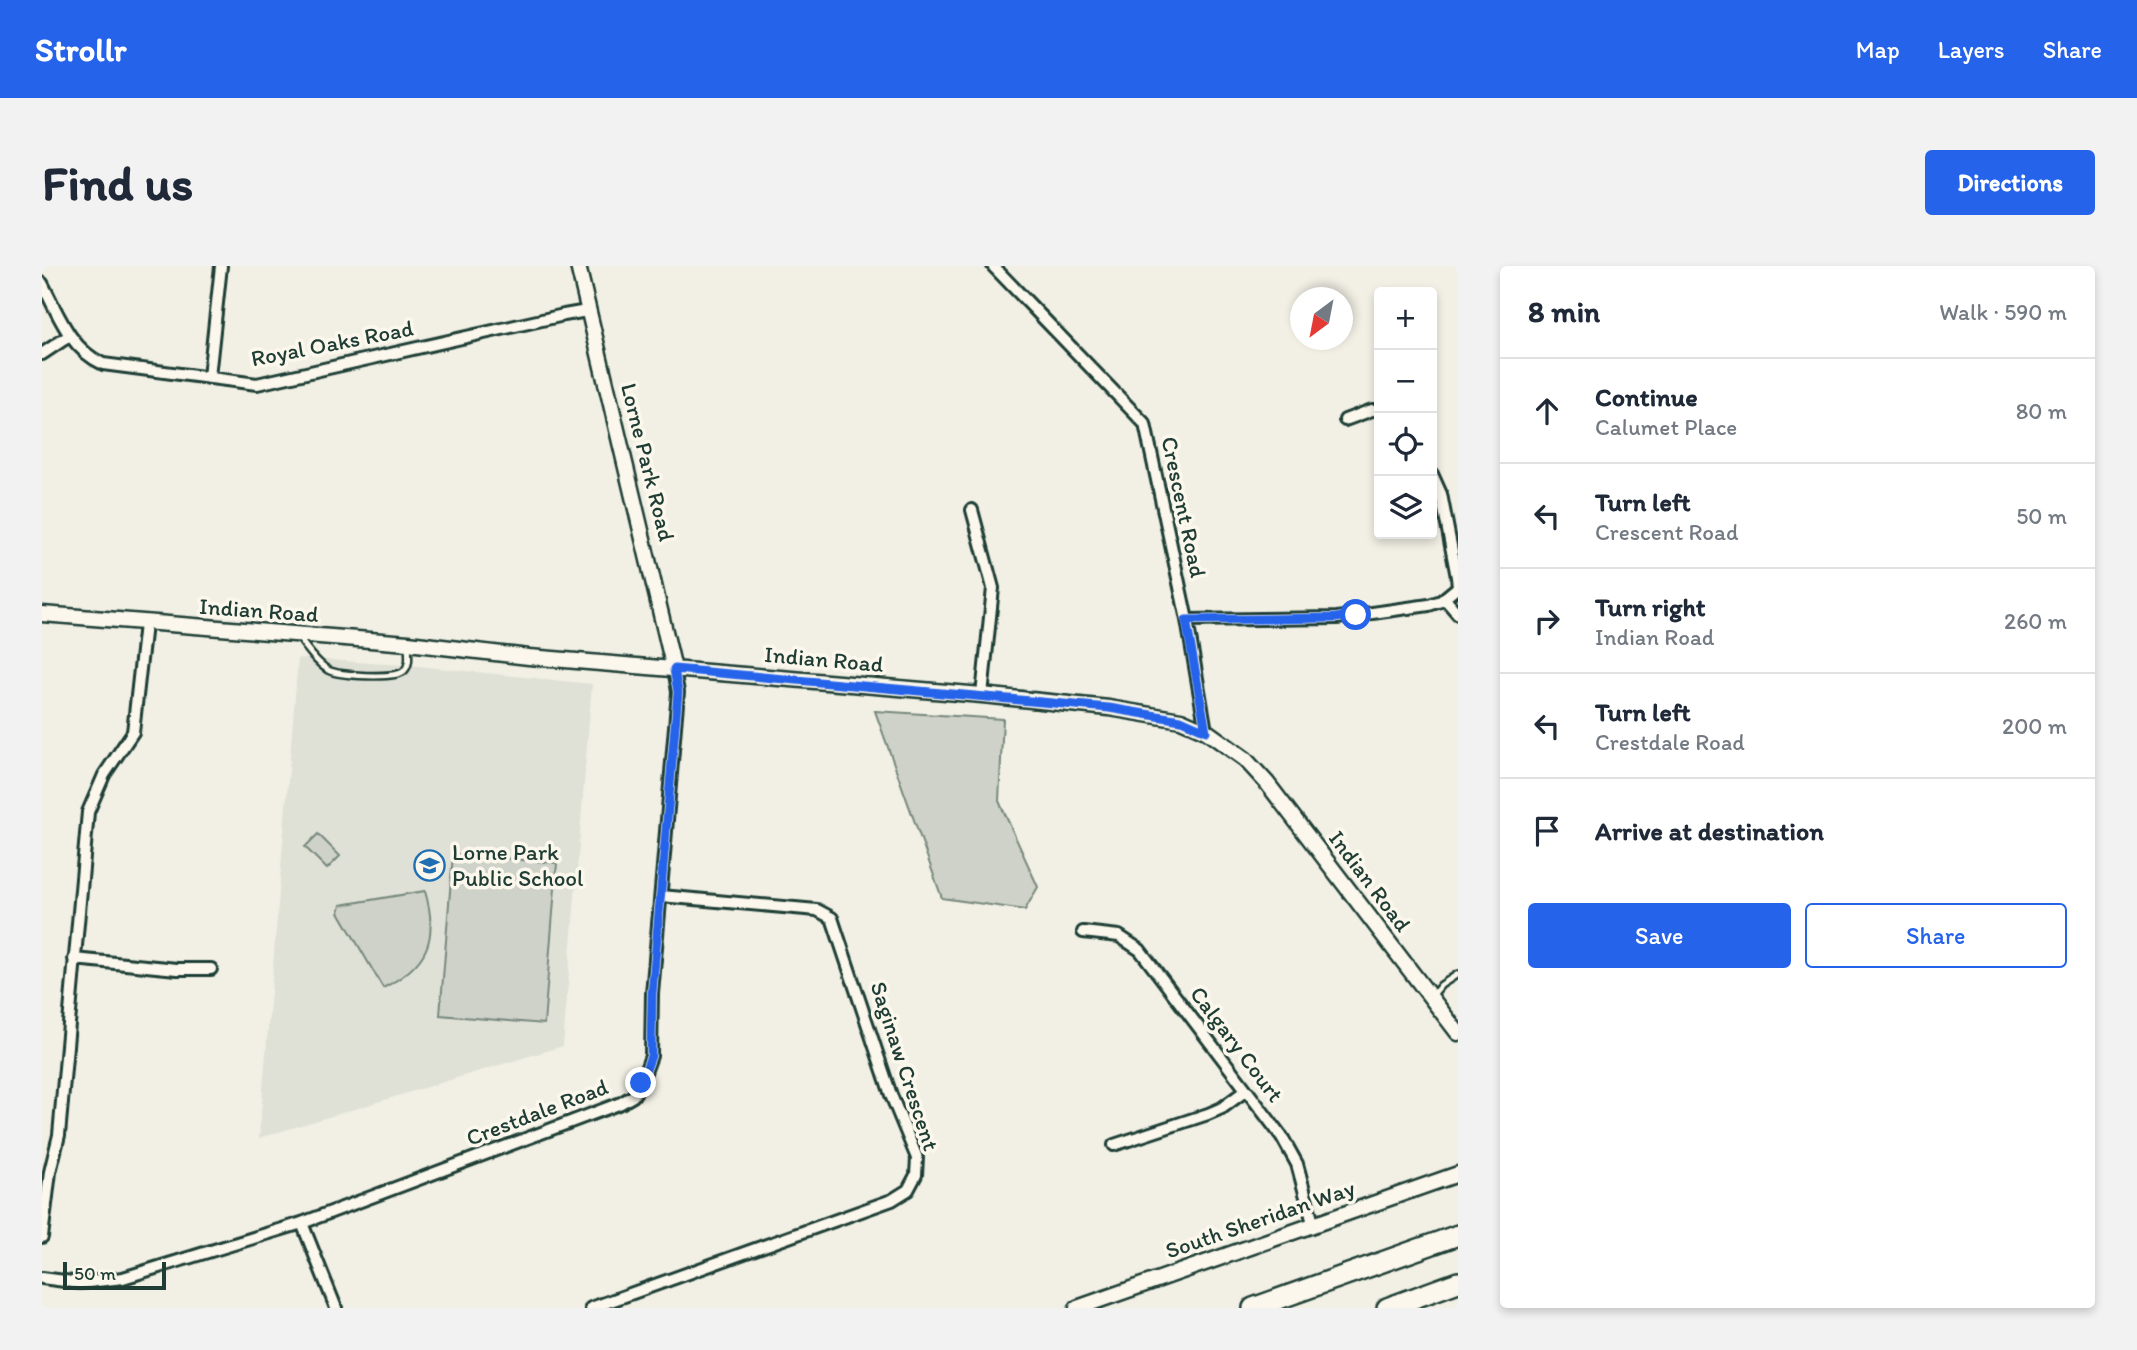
<!DOCTYPE html>
<html lang="en">
<head>
<meta charset="utf-8">
<style>
  :root { --surface:#fff; --page:#f2f2f3; --text:#1f2937; --muted:#747a83; --line:#e0e1e3; --accent:#2563eb }
  body { margin:0; font-family:Itim,sans-serif; background:var(--page); color:var(--text) }
  .controls { position:absolute; right:21px; top:21px; display:grid; overflow:hidden; border-radius:7px; box-shadow:0 4px 10px #0003 }
  .controls button { width:63px; height:63px; display:grid; place-items:center; padding:0; border:0; border-bottom:2px solid var(--line); background:var(--surface); color:var(--text); font:35px sans-serif }
  .compass { position:absolute; left:1248px; top:21px; width:63px; height:63px; border-radius:50%; background:var(--surface); box-shadow:0 4px 10px #0003; rotate:212deg }
  .scale { position:absolute; left:21px; bottom:18px; width:103px; box-sizing:border-box; padding-left:7px; border:4px solid #1f3d34; border-top:0; font-size:19px; line-height:24px; white-space:nowrap; color:#1f3d34; -webkit-text-stroke:5px #fbf7ec; paint-order:stroke }
  .stop { position:absolute; width:21px; height:21px; margin:-16px; border:5px solid #2563eb; border-radius:50%; background:#fff }
  .stop.end { background:#2563eb; border-color:#fff; box-shadow:0 2px 7px #0008 }
  .list { margin:0; padding:0; list-style:none }
  h2 { display:flex; justify-content:space-between; align-items:center; height:91px; margin:0; padding:0 28px; font-size:30px }
  h2 small { font-size:23px; font-weight:400; color:var(--muted) }
  .list li { display:grid; grid-template-columns:46px 1fr auto; gap:21px; align-items:center; box-sizing:border-box; height:105px; padding:0 28px; border-top:2px solid var(--line) }
  .list b { display:block; font-size:26px; white-space:nowrap }
  .list p { margin:0; font-size:23px; white-space:nowrap; color:var(--muted) }
  .list em { font-size:23px; font-style:normal; color:var(--muted) }
  .actions { display:flex; gap:14px; padding:21px 28px }
  .actions a { flex:1; padding:16px 0; border:2px solid var(--accent); border-radius:7px; text-align:center; font-size:24px; color:var(--accent) }
  .actions .main { background:var(--accent); color:#fff }
  .icon { flex:none; width:38px; height:38px; fill:none; stroke:currentColor; stroke-width:2; stroke-linecap:round; stroke-linejoin:round }
  .map { position:relative; flex:none; width:1416px; height:1042px; overflow:hidden; border-radius:7px }
  header { display:flex; align-items:center; gap:42px; box-sizing:border-box; height:98px; padding:0 35px; background:var(--accent); color:#fff }
  header strong { font-size:33px }
  nav { display:flex; gap:38px; margin-inline-start:auto; font-size:24px }
  .intro { display:flex; align-items:center; justify-content:space-between; box-sizing:border-box; height:168px; padding:0 42px }
  h1 { margin:0; font-size:49px }
  .button { padding:18px 32px; border-radius:7px; background:var(--accent); color:#fff; font-size:24px; font-weight:700 }
  main { display:flex; gap:42px; padding:0 42px }
  aside { flex:1; background:var(--surface); border-radius:7px; box-shadow:0 4px 10px #0003 }
  .map>svg:first-child { display:block }
  .built { fill:#e0e1d6 }
  .green { fill:#cfd2c8; stroke:#77887e; stroke-width:2 }
  .lines { fill:none; stroke-linecap:round; stroke-linejoin:round }
  .service-casing { stroke:#1f3d34; stroke-width:10 }
  .minor-casing { stroke:#1f3d34; stroke-width:16 }
  .tertiary-casing { stroke:#1f3d34; stroke-width:19 }
  .motorway-casing { stroke:#1f3d34; stroke-width:24 }
  .service { stroke:#fbf7ec; stroke-width:5 }
  .minor { stroke:#fbf7ec; stroke-width:10 }
  .tertiary { stroke:#fbf7ec; stroke-width:14 }
  .motorway { stroke:#fbf7ec; stroke-width:19 }
  .route { stroke:#2563eb; stroke-width:9 }
  .labels { text-anchor:middle; dominant-baseline:central; stroke-width:7; stroke-linejoin:round; paint-order:stroke }
  .street-label { font-size:23px; fill:#1f3d34; stroke:#fbf7ec }
  .poi-label { font-size:23px; fill:#1f3d34; stroke:#fbf7ec; text-anchor:start }
</style>
</head>
<body>
<header>
<strong>Strollr</strong>
<nav><a>Map</a><a>Layers</a><a>Share</a></nav>
</header>
<div class="intro"><h1>Find us</h1><a class="button">Directions</a></div>
<main>
<div class="map">
<svg width="1416" height="1042" viewBox="0 0 1416 1042">
  <rect width="100%" height="100%" fill="#f2f0e5"/>
  <filter id="ink" filterUnits="userSpaceOnUse"><feTurbulence type="fractalNoise" baseFrequency=".0143" numOctaves="2"/><feDisplacementMap in="SourceGraphic" scale="14" xChannelSelector="R" yChannelSelector="G"/><feConvolveMatrix kernelMatrix="1 2 1 2 8 2 1 2 1" color-interpolation-filters="sRGB"/></filter>
  <g filter="url(#ink)">
    <path class="built" d="M256 392 376 400 550 418 521 780 217 872Z"/>
    <path class="green" d="M833 445 961 453 957 535 996 621 983 644 900 632Z
      M276 568 298 590 285 603 263 581Z
      M411 588 515 597 502 758 398 749Z
      M383 625C397 673 386 699 341 722L297 646 299 639Z"/>
    <g class="lines">
      <defs>
        <path id="service" d="M256 371C265 383 274 396 286 404 296 410 354 413 362 405 369 398 366 387 366 378
          M1390 730 1399 719 1416 708"/>
        <path id="minor" d="M951 0 1103 158 1145 354 1164 465
          M0 17C16 48 28 83 61 98L215 118 522 49 545 45
          M0 88 27 70
          M167 111 179 0
          M1303 154 1330 144H1337
          M930 244 951 322 940 429
          M1403 333 1416 348
          M1145 354 1295 352 1387 339 1399 335 1416 321 1415 311 1399 228 1390 208
          M1041 666 1077 670 1098 684 1240 871 1255 898 1271 957
          M32 693 135 703H169
          M1072 879 1166 848 1180 842 1203 825
          M260 957 294 1042
          M0 971 8 906 17 869 46 546 62 509 91 466 103 358
          M0 1012 38 1017 81 1012 260 957 579 837 591 830 599 817 609 790 610 728 636 426 632 403
          M549 1042 850 934 866 924 874 909 875 892 849 829 790 652 775 644 619 630"/>
        <path id="tertiary" d="M536 0 632 403
          M0 348 366 377 487 391 940 429 1067 442 1139 454 1164 465 1203 493 1225 517 1416 767
          M1035 1042 1416 908"/>
        <path id="motorway" d="M1211 1042 1416 969
          M1345 1042 1416 1016"/>
      </defs>
      <use href="#service" class="service-casing"/>
      <use href="#minor" class="minor-casing"/>
      <use href="#tertiary" class="tertiary-casing"/>
      <use href="#motorway" class="motorway-casing"/>
      <use href="#service" class="service"/>
      <use href="#minor" class="minor"/>
      <use href="#tertiary" class="tertiary"/>
      <use href="#motorway" class="motorway"/>
    </g>
  </g>
  <g class="lines" filter="url(#ink)">
    <path class="route" d="M599 817 609 790 610 728 636 426 632 403 1067 442 1139 454 1164 465 1144 354 1294 352 1314 349"/>
  </g>
  <defs>
    <symbol id="school-ring" viewBox="-11 -11 22 22"><circle r="9.5" fill="#fbf7ec" stroke="#1f6fb2" stroke-width="1.5"/><path d="M0-5L7-2L0 1L-7-2ZM-4 1L0 2.5L4 1V4Q0 6-4 4Z" fill="#1f6fb2"/></symbol>
  </defs>
  <g fill-rule="evenodd">
    <use href="#school-ring" x="370" y="582" width="35" height="35"/>
  </g>
  <g class="labels">
    <g class="street-label">
      <text transform="translate(290 77) rotate(-11)">Royal Oaks Road</text>
      <text transform="translate(606 196) rotate(76)">Lorne Park Road</text>
      <text transform="translate(1142 241) rotate(78)">Crescent Road</text>
      <text transform="translate(217 344) rotate(4)">Indian Road</text>
      <text transform="translate(782 393) rotate(5)">Indian Road</text>
      <text transform="translate(1328 615) rotate(53)">Indian Road</text>
      <text transform="translate(1195 778) rotate(53)">Calgary Court</text>
      <text transform="translate(863 800) rotate(72)">Saginaw Crescent</text>
      <text transform="translate(495 846) rotate(-21)">Crestdale Road</text>
      <text transform="translate(1218 953) rotate(-19)">South Sheridan Way</text>
    </g>
    <g class="poi-label">
      <text x="410" y="586">Lorne Park<tspan x="410" dy="26">Public School</tspan></text>
    </g>
  </g>
</svg>
<div class="controls">
<button>+</button>
<button>−</button>
<button><svg class="icon" aria-label="locate" viewBox="0 0 24 24"><circle cx="12" cy="12" r="6"/><path d="M12 2v4M12 18v4M2 12h4M18 12h4"/></svg></button>
<button><svg class="icon" aria-label="layers" viewBox="0 0 24 24"><path d="M12 4l9 5-9 5-9-5zM3 14l9 5 9-5"/></svg></button>
</div>
<svg class="compass" viewBox="-18 -18 36 36"><path d="M0-13l5 13h-10z" fill="#e53935"/><path d="M0 13l5-13h-10z" fill="#747a83"/></svg>
<div class="scale">50 m</div>
<div class="stop" style="left:1314px;top:349px"></div>
<div class="stop end" style="left:599px;top:817px"></div>
</div>
<aside>
<h2>8 min<small>Walk · 590 m</small></h2>
<ul class="list">
<li><svg class="icon" aria-label="ahead" viewBox="0 0 24 24"><path d="M12 20V5M6 11l6-6 6 6"/></svg><div><b>Continue</b><p>Calumet Place</p></div><em>80 m</em></li>
<li><svg class="icon" aria-label="left" viewBox="0 0 24 24"><path d="M17 20v-9H6M10 6l-5 5 5 5"/></svg><div><b>Turn left</b><p>Crescent Road</p></div><em>50 m</em></li>
<li><svg class="icon" aria-label="right" viewBox="0 0 24 24"><path d="M7 20v-9h11M14 6l5 5-5 5"/></svg><div><b>Turn right</b><p>Indian Road</p></div><em>260 m</em></li>
<li><svg class="icon" aria-label="left" viewBox="0 0 24 24"><path d="M17 20v-9H6M10 6l-5 5 5 5"/></svg><div><b>Turn left</b><p>Crestdale Road</p></div><em>200 m</em></li>
<li><svg class="icon" aria-label="arrive" viewBox="0 0 24 24"><path d="M6 21V4h12l-3 4 3 4H6"/></svg><div><b>Arrive at destination</b></div></li>
</ul>
<div class="actions"><a class="main">Save</a><a>Share</a></div>
</aside>
</main>
</body>
</html>
